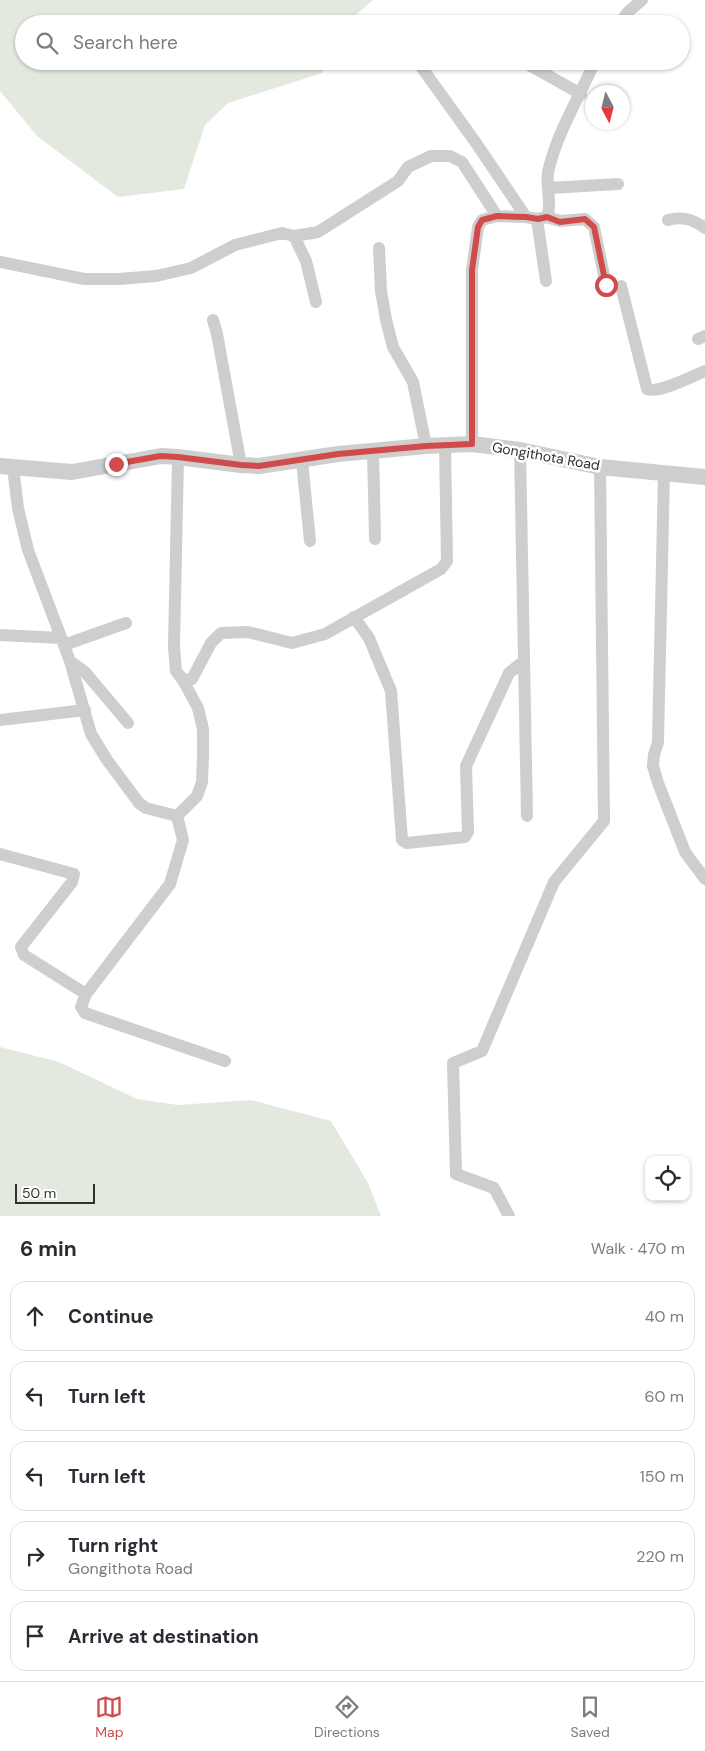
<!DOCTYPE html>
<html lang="en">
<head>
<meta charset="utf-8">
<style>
  :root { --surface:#fff; --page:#f7f7f7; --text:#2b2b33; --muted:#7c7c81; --line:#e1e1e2; --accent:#d14b4c }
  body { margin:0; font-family:"DM Sans",sans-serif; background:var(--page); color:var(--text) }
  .controls { position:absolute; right:15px; bottom:15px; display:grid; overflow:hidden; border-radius:10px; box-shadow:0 1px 4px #0004 }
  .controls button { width:45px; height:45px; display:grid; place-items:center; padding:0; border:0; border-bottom:1px solid var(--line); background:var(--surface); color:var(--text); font:25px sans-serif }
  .compass { position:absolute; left:585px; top:85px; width:45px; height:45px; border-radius:50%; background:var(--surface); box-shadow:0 1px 4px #0004; rotate:173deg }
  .scale { position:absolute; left:15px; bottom:12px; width:80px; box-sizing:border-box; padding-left:5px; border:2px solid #313131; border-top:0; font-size:14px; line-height:18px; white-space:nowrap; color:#313131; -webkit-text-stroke:4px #fff; paint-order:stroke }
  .stop { position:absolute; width:15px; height:15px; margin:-11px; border:4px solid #d14b4c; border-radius:50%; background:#fff }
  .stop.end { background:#d14b4c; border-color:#fff; box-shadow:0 1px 5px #0008 }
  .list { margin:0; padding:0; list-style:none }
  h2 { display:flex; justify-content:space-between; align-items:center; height:65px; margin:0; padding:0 20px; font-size:21px }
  h2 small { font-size:16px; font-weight:400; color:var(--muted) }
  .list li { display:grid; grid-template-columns:32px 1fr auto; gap:15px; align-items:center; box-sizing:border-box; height:70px; margin:0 10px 10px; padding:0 10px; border:1px solid var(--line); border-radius:15px }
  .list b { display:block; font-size:19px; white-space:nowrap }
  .list p { margin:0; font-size:16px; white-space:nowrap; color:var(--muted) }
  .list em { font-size:16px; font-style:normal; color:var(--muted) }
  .icon { flex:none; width:28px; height:28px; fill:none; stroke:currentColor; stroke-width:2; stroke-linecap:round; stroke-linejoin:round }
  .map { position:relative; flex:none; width:705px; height:1216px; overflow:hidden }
  .search { position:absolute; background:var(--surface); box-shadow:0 1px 4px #0004; left:15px; right:15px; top:15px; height:55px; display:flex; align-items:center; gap:12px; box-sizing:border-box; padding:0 18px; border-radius:28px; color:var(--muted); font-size:19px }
  .sheet { height:465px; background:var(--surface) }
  nav { display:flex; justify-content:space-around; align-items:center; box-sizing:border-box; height:70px; border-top:1px solid var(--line); background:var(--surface); font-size:14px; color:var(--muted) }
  nav a { display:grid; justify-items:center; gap:2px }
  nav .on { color:var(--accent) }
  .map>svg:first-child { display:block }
  .green { fill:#e3e9de }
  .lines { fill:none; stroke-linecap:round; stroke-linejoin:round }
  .minor { stroke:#cecece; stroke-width:12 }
  .tertiary { stroke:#cecece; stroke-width:16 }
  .route { stroke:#d14b4c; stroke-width:6 }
  .labels { text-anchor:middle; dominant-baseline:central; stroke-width:5; stroke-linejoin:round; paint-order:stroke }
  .street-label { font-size:14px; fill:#313131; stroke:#fff }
</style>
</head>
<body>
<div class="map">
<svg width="705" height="1216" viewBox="0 0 705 1216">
  <rect width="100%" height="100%" fill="#fff"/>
  <path class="green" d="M0 0H373L353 17 349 24H24V61H329L322 73 228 103 205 125 184 189 118 197 37 136 0 91Z
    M0 1047 59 1062 137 1099 178 1105 251 1100 331 1121 368 1183 381 1216H0Z"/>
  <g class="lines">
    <path class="minor" d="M619 24 628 12 642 0
      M417 61 476 143 526 217
      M522 61 581 94
      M549 188 618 184
      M547 217C553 201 544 184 549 168 558 131 580 96 595 61
      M537 219 546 281
      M668 220C682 216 693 219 705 228
      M294 236 306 261 316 302
      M379 248 381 291 386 320 393 347 413 382 426 446
      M0 262 84 279H119L156 276 191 268 235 245 282 233 294 236 318 232 398 181 408 167 431 156H450L462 162 497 216 526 217 537 219 547 217 560 221 585 219 594 227 606 285
      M621 286 647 389C659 394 692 376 705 371
      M213 320 217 334 241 465
      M698 339 705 336
      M472 444V270L478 227 482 220 497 216
      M520 450 527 816
      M373 451 375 539
      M302 461 310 541
      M13 468 18 508 28 550 70 661 91 734 107 760 139 803 146 808 177 816 183 840 170 884 86 994 81 1007 85 1013 225 1061
      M664 473 658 742 654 755 653 766 658 783 685 852 705 879
      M354 617 369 638 391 691 402 840 407 843 465 837 468 832 466 766 509 673 524 661
      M0 635 61 638
      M64 645 126 623
      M70 661 85 672 128 723
      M183 680 192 679 211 643 221 633 248 632 292 643 325 634 441 569 447 561 445 445
      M0 720 85 710
      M177 816 197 796 202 782 203 758V729L198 708 183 680 176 671 174 647 178 457
      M0 854 74 874 72 882 21 947 24 955 86 994
      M509 1216 494 1188 456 1174 453 1063 482 1051 554 882 604 821 600 467"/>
    <path class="tertiary" d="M0 466 72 472 161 456 178 457 241 465 259 466 338 454 426 446 472 444 520 450 600 467 705 477"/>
  </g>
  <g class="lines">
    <path class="route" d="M116 464 160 456 178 457 241 465 259 466 338 454 426 446 472 444V270L478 227 482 220 497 216 526 217 538 219 547 217 560 222 585 219 594 227 606 285"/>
  </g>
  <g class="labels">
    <g class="street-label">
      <text transform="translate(546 456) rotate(10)">Gongithota Road</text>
    </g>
  </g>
</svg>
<div class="controls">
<button><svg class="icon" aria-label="locate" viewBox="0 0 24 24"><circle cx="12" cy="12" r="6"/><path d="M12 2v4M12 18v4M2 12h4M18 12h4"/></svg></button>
</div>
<svg class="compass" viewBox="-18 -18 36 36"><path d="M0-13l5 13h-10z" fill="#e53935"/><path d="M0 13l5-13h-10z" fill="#7c7c81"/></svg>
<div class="scale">50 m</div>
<div class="stop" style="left:606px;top:285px"></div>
<div class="stop end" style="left:116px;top:464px"></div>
<div class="search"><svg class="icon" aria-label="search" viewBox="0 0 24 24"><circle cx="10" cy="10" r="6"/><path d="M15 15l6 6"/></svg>Search here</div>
</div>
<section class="sheet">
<h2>6 min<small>Walk · 470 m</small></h2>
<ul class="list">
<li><svg class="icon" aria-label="ahead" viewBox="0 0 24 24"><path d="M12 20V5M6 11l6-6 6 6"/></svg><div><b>Continue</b></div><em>40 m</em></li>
<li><svg class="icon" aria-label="left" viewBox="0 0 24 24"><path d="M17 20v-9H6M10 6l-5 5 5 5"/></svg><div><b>Turn left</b></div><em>60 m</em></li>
<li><svg class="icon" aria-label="left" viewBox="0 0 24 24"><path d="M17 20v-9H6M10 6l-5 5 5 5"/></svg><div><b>Turn left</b></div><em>150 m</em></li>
<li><svg class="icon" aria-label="right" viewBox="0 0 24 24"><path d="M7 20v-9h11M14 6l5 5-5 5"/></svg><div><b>Turn right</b><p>Gongithota Road</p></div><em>220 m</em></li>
<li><svg class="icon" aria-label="arrive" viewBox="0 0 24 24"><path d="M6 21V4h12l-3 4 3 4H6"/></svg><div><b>Arrive at destination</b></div></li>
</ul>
</section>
<nav>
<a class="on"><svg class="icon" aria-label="map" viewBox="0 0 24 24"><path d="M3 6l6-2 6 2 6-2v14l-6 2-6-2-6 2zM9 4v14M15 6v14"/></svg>Map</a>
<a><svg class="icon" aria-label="directions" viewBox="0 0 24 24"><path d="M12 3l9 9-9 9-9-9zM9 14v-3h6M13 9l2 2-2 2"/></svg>Directions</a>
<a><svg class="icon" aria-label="saved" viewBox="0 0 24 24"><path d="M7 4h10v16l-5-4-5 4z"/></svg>Saved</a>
</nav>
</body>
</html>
